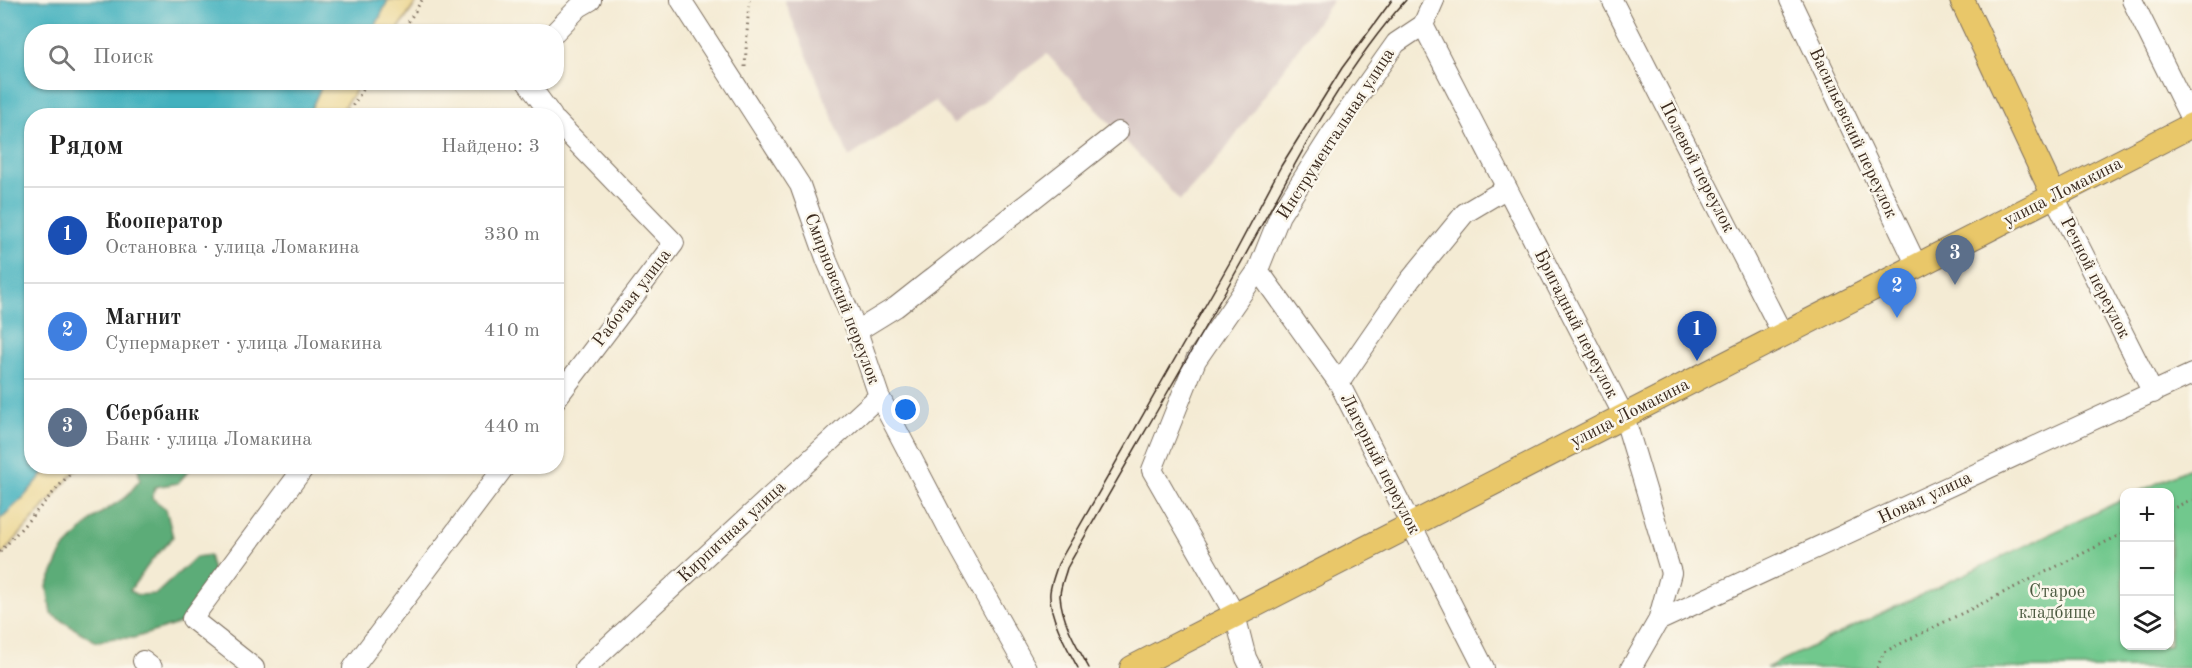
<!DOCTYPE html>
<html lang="ru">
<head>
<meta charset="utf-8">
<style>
  :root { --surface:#fff; --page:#f6f6f6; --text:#222; --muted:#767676; --line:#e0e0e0; --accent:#0b8043 }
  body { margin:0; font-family:"Old Standard TT",serif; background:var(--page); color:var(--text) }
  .controls { position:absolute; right:18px; bottom:18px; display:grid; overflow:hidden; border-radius:12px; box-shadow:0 2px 4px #0004 }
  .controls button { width:54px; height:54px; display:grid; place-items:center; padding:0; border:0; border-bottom:2px solid var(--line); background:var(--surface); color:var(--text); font:30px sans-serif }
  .you { position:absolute; left:906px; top:410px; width:21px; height:21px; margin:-15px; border:4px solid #fff; border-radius:50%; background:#1a73e8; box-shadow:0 0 0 9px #1a73e833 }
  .badge { display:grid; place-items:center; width:39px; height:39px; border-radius:50%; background:var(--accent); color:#fff; font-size:20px; font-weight:700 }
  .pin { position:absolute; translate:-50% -50px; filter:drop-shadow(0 2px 3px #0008) }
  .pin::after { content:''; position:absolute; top:32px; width:21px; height:18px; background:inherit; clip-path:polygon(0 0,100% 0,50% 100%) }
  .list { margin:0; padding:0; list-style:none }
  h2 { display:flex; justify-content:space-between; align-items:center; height:78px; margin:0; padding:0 24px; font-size:26px }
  h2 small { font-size:20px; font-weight:400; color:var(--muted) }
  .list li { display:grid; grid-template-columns:39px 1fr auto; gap:18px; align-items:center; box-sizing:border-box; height:96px; padding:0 24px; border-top:2px solid var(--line) }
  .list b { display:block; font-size:22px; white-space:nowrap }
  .list p { margin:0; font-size:20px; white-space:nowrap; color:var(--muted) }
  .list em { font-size:20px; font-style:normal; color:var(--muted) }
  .icon { flex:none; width:33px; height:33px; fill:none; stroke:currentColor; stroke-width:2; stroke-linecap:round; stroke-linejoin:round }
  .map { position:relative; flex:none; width:2192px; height:668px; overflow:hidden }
  .search { position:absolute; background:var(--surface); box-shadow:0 2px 4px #0004; left:24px; top:24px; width:540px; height:66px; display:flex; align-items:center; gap:15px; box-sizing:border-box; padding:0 21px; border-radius:24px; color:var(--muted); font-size:22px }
  .panel { position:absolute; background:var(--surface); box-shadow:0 2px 4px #0004; left:24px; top:108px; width:540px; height:366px; border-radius:24px }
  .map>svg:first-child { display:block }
  .industrial { fill:#d1bfbd }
  .green { fill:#71c88d; stroke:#567956; stroke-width:1.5 }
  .forest { fill:#5cac78; stroke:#4c6b4b; stroke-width:1.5 }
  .sand { fill:#eeda9e; stroke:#94825e; stroke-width:1.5 }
  .water { fill:#42b1be; stroke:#3e6e6e; stroke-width:1.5 }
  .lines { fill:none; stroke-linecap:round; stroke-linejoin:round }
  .minor-casing { stroke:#7c6e5e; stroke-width:22 }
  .major-casing { stroke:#7c6e5e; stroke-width:26 }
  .path { stroke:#7c6e5e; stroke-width:3; stroke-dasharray:1.5 4.5; stroke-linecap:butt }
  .minor { stroke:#fff; stroke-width:20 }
  .major { stroke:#e9c769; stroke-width:24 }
  .tram { stroke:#3b2a1e; stroke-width:1.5 }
  .labels { text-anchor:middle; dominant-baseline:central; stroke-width:5; stroke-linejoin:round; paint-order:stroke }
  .street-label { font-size:18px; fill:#3b2a1e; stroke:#fbf7ec }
  .park-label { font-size:18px; fill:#4b593f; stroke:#fbf7ec }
</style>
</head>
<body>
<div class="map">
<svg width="2192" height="668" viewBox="0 0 2192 668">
  <rect width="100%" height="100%" fill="#fbf7ec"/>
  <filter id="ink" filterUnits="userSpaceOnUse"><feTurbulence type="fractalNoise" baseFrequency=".0167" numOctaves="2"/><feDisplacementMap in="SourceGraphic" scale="12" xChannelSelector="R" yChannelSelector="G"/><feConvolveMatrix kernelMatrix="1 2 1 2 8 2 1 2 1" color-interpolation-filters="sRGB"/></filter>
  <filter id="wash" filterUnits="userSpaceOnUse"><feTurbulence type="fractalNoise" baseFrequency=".008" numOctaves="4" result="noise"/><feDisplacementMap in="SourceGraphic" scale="24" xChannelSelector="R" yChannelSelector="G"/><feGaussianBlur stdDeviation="1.35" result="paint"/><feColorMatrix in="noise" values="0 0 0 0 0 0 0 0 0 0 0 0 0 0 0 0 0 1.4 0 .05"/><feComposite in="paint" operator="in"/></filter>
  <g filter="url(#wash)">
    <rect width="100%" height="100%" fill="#f4ebd4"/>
    <path class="industrial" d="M784 0H1333L1223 153 1180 201 1047 54 953 124 935 101 849 157Z"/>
    <path class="green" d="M2192 467V668H1766L2124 499V646H2170V492H2138Z"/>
    <path class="forest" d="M138 467H192L178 483 155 487 152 498 166 509 173 537 152 560 130 590 137 595 156 594 196 557 209 555 215 578 195 616 178 624 134 638H114L96 642 51 614 47 586 63 550 95 517 126 497 140 480Z"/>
    <path class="sand" d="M388 0H418L397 31 373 32Z
      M323 83H361L338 115 308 116Z
      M49 467H79L0 557V519L23 498Z"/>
    <path class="water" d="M0 0H388L373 31 32 32V82L323 83 308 115 32 116V466L49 467 23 498 0 519Z"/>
  </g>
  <g filter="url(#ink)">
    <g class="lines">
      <defs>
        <path id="minor" d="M681 0 800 185 827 261 857 331 879 396 955 541 1026 668
          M1612 0 1783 335
          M1790 0 1917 266
          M2132 0 2192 121
          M1423 25 1624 416 1671 573 1658 621 1631 668
          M555 32 579 7 591 0
          M527 82 552 116
          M556 121 674 243 556 399
          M2054 196 2153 393
          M1258 270 1339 383 1484 668
          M857 331 896 307 1118 132
          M1339 383 1410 280 1465 213 1507 188
          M1658 621 2192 374
          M143 661 152 668
          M254 668 192 619 305 466
          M353 668 505 466
          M585 668 879 396
          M1251 668 1246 658 1235 615 1152 470 1196 360 1258 270 1280 215 1333 132 1396 43 1423 25 1434 0"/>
        <path id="major" d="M1962 0 2054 196
          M1132 668 2192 125"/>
      </defs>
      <use href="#minor" class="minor-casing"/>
      <use href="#major" class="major-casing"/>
      <path class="path" d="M402 32 422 0
        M745 67 749 0
        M346 116 368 82
        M2170 510 2192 499
        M0 552 77 466
        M1877 668 1884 652 2124 533"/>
      <use href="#minor" class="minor"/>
      <use href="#major" class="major"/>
      <path class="tram" d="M1078 668C1067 648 1048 615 1050 592 1051 583 1055 573 1058 564L1234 255 1281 166 1342 68 1392 0
        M1089 668C1077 646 1062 622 1060 596 1060 587 1065 576 1067 568 1125 465 1185 364 1242 261 1292 171 1337 77 1406 0"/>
    </g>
  </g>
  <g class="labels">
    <g class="street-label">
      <text transform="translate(1853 133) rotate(65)">Васильевский переулок</text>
      <text transform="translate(1336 134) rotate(-57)">Инструментальная улица</text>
      <text transform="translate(1697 167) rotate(63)">Полевой переулок</text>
      <text transform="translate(2063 192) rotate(-27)">улица Ломакина</text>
      <text transform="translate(2095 278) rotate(63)">Речной переулок</text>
      <text transform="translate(632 298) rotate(-53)">Рабочая улица</text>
      <text transform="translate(842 299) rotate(69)">Смирновский переулок</text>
      <text transform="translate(1576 324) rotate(63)">Бригадный переулок</text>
      <text transform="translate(1630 413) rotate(-27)">улица Ломакина</text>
      <text transform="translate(1380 464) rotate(63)">Лагерный переулок</text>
      <text transform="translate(1925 498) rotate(-25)">Новая улица</text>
      <text transform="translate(732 532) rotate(-43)">Кирпичная улица</text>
    </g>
    <g class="park-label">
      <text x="2057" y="592">Старое<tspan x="2057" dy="21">кладбище</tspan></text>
    </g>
  </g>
</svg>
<div class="controls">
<button>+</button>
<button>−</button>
<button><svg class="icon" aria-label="layers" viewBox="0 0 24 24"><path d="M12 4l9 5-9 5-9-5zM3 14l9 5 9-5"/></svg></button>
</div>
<div class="you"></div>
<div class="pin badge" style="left:1697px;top:361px;background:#1a4fb4">1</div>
<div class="pin badge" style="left:1897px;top:318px;background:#3f7fe0">2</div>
<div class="pin badge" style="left:1955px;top:285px;background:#5c6f8a">3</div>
<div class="search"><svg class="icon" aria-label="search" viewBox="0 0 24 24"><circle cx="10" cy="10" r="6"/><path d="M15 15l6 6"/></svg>Поиск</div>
<section class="panel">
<h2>Рядом<small>Найдено: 3</small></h2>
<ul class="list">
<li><span class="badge" style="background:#1a4fb4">1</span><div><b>Кооператор</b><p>Остановка · улица Ломакина</p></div><em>330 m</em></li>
<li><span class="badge" style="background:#3f7fe0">2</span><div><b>Магнит</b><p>Супермаркет · улица Ломакина</p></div><em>410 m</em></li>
<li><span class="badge" style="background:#5c6f8a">3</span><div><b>Сбербанк</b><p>Банк · улица Ломакина</p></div><em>440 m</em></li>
</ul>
</section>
</div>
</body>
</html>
